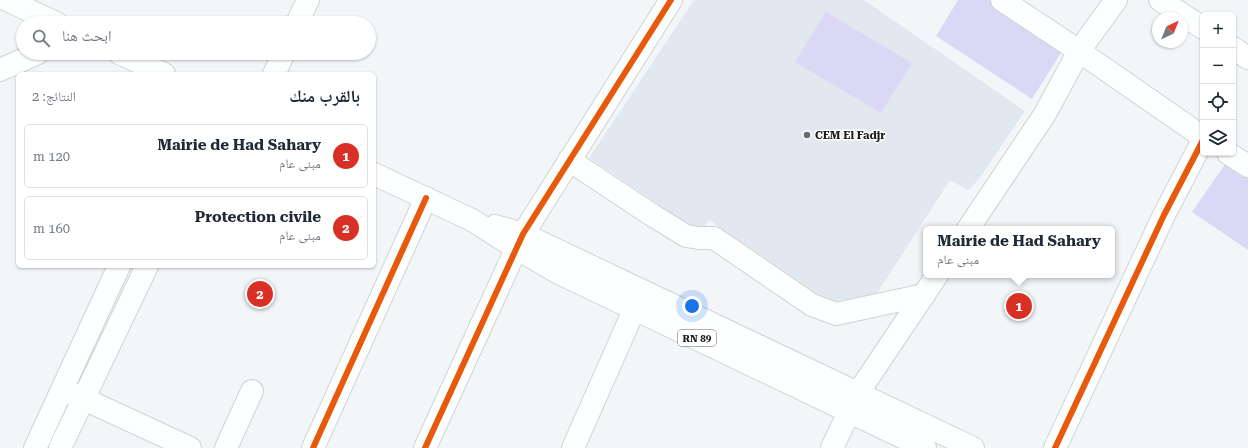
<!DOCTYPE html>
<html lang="ar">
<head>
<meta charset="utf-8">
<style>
  :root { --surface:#fff; --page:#f2f2f3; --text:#1f2937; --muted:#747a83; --line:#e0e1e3; --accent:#d93025 }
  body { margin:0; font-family:"Roboto Serif","Noto Naskh Arabic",serif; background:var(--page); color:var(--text); direction:rtl }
  .controls { position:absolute; right:12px; top:12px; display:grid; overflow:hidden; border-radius:6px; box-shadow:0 1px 3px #0004 }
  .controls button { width:36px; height:36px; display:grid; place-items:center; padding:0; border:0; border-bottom:1px solid var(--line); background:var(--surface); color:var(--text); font:20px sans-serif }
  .compass { position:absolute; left:1152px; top:12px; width:36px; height:36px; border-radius:50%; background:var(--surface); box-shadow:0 1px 3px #0004; rotate:43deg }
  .you { position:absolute; left:692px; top:306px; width:14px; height:14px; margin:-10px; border:3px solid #fff; border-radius:50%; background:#1a73e8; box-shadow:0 0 0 6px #1a73e833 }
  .badge { display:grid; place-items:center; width:26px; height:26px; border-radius:50%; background:var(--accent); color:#fff; font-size:13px; font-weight:700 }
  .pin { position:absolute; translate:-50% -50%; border:2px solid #fff; box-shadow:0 1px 4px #0006 }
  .popup { position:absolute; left:923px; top:226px; width:192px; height:52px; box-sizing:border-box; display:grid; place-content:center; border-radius:6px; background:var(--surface); filter:drop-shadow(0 1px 3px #0005); font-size:13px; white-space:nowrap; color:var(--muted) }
  .popup b { font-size:15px; color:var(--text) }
  .popup::after { content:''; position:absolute; left:50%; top:100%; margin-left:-8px; border:8px solid transparent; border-top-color:var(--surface) }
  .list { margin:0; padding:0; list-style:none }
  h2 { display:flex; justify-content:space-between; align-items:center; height:52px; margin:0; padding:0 16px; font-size:17px }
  h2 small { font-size:13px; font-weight:400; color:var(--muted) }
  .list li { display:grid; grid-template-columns:26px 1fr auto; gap:12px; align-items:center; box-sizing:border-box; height:64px; margin:0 8px 8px; padding:0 8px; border:1px solid var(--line); border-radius:6px }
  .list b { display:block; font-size:15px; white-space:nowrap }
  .list p { margin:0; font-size:13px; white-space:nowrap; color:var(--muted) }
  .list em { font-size:13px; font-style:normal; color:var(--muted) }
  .icon { flex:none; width:22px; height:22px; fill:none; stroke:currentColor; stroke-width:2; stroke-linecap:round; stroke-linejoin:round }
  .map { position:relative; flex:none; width:1248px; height:448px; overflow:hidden; direction:ltr }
  .search { position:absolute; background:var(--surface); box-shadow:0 1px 3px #0004; left:16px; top:16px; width:360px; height:44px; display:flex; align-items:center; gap:10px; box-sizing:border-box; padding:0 14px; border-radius:22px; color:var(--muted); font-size:15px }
  .panel { position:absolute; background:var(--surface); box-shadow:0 1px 3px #0004; left:16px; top:72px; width:360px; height:196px; border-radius:6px; direction:rtl }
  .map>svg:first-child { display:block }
  .built { fill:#e1e8ef }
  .green { fill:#dbd8f6 }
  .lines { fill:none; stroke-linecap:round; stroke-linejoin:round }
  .minor-casing { stroke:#d0d3d5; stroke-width:24 }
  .major-casing { stroke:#d0d3d5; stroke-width:24 }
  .minor { stroke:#fdfefe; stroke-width:22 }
  .major { stroke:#fdfefe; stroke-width:22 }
  .cycleway-casing { stroke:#fff; stroke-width:8 }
  .cycleway { stroke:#e8590c; stroke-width:6 }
  .poi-dot { fill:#676a6c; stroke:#fff; stroke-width:1.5 }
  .labels { text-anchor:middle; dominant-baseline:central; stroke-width:3; stroke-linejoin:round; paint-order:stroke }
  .shield { fill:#fff; stroke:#606263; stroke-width:1 }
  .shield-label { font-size:10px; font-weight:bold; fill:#1c1e20 }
  .poi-label { font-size:11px; font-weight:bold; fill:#1c1e20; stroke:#fff; text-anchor:start }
</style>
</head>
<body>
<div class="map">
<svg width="1248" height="448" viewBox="0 0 1248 448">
  <rect width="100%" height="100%" fill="#f3f6f9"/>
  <path class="built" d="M694 0H864L1025 111 979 179 968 190 950 180 876 295 830 302 709 220 702 229H695L589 158Z"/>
  <path class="green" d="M958 0H994L1064 48 1032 99 936 36Z
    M826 12 912 63 881 113 795 62Z
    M1228 160 1248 173V250L1192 212Z"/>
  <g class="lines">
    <defs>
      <path id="minor" d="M1002 0 1079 51 1203 137
        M1160 0 1203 28
        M297 23 308 0
        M1233 48 1248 58
        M0 70 38 53
        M274 74 284 53
        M1228 153 1248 166
        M569 160 652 215 686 236 699 238H714L812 305 836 314 924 295
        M968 229 1045 114 1079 51 1116 0
        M71 393 190 448
        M35 448 119 266
        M60 448 147 266
        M226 448 252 391
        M313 448 426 198
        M425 448 523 234 671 0
        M573 448 642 292
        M832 448 858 393 937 275
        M1055 448 1164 215 1203 140"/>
      <path id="major" d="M7 0 56 23
        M119 53 164 74
        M374 174 472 220 516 248 557 272 925 448
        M495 226 523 234 973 448"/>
    </defs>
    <use href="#minor" class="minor-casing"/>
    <use href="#major" class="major-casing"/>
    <use href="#minor" class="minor"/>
    <use href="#major" class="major"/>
    <defs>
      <path id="cycleway" d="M313 448 426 198
        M425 448 523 234 671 0
        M1055 448 1164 215 1203 140"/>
    </defs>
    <use href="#cycleway" class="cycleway-casing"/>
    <use href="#cycleway" class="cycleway"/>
  </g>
  <circle class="poi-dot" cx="807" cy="135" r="4"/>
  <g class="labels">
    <rect class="shield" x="678" y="330" width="38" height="16" rx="3"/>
    <g class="shield-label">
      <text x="697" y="338">RN 89</text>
    </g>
    <g class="poi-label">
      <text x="815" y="135">CEM El Fadjr</text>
    </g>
  </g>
</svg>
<div class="controls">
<button>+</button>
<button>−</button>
<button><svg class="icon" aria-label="locate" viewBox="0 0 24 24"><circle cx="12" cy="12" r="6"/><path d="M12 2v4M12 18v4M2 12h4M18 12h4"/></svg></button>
<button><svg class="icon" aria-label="layers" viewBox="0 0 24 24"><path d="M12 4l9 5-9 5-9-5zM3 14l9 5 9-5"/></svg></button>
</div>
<svg class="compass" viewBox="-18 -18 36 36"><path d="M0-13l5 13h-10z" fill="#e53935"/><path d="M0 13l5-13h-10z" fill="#747a83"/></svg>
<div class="you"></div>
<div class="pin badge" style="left:1019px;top:306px">1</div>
<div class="popup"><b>Mairie de Had Sahary</b>مبنى عام</div>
<div class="pin badge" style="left:260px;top:294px">2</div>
<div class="search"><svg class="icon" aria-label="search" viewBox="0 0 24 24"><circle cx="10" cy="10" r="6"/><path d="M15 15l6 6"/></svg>ابحث هنا</div>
<section class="panel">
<h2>بالقرب منك<small>النتائج: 2</small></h2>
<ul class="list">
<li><span class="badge">1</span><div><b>Mairie de Had Sahary</b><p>مبنى عام</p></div><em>120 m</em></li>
<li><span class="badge">2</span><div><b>Protection civile</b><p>مبنى عام</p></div><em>160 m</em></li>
</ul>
</section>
</div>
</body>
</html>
